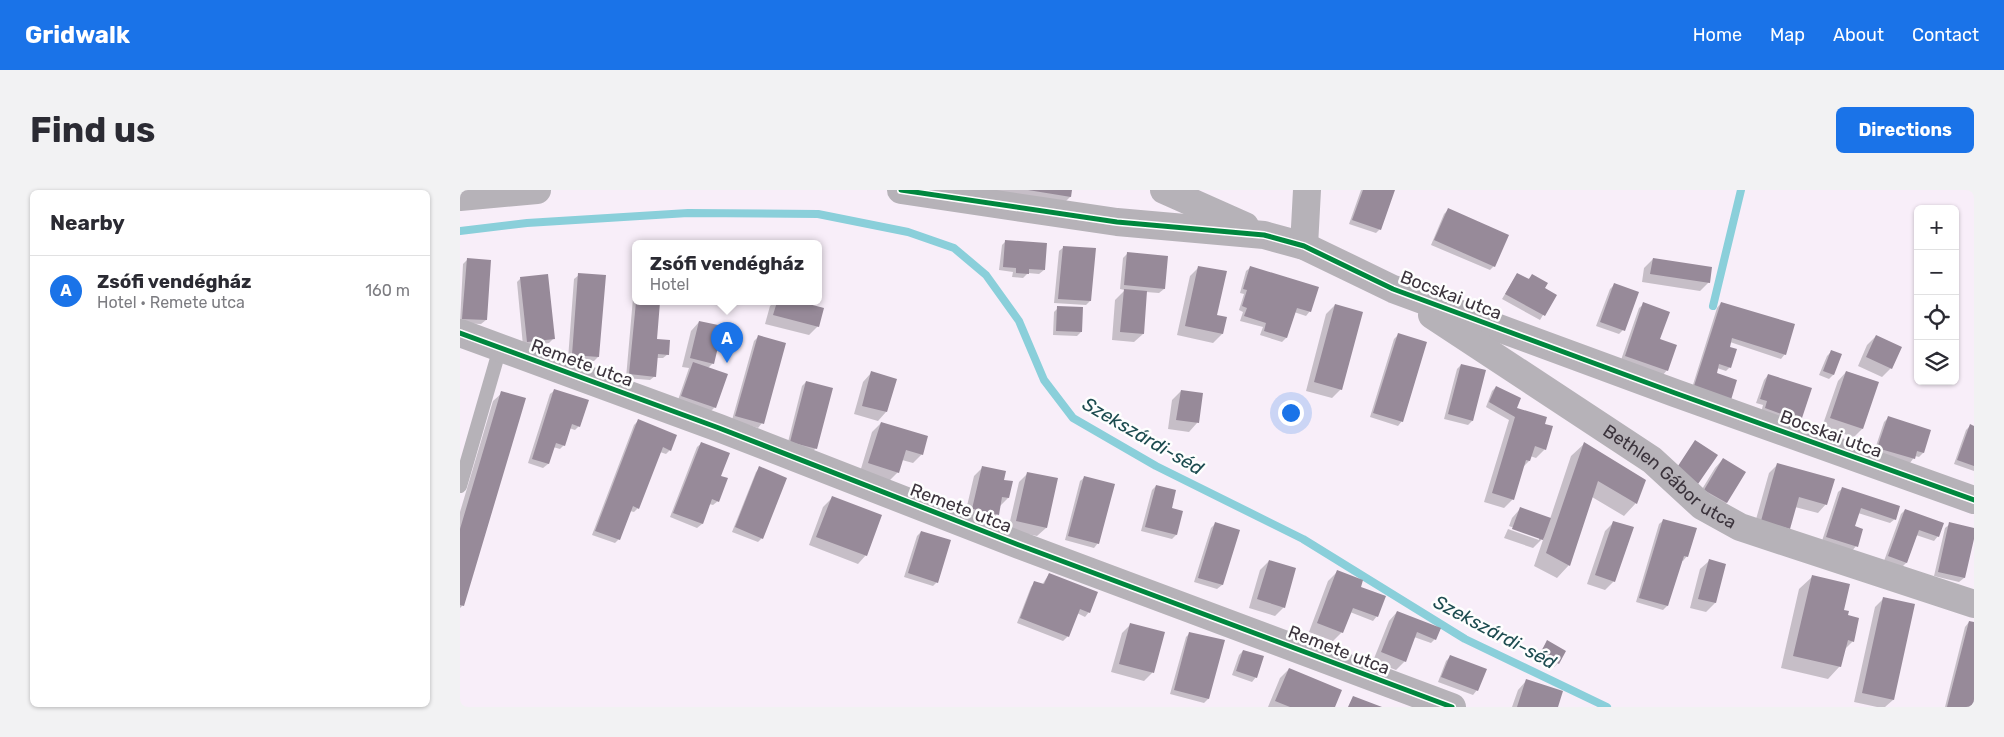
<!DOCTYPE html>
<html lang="en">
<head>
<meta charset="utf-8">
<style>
  :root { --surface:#fff; --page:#f2f2f3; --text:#2b2b33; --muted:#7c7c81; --line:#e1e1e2; --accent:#1a73e8 }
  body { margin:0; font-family:Rubik,sans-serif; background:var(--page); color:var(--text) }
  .controls { position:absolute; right:15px; top:15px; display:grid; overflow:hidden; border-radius:8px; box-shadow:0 1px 4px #0004 }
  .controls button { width:45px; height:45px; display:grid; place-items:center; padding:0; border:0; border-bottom:1px solid var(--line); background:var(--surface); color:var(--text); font:25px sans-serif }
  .you { position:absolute; left:830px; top:222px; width:18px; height:18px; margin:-12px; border:4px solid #fff; border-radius:50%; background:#1a73e8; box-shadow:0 0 0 8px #1a73e833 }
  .badge { display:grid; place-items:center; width:32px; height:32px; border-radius:50%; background:var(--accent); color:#fff; font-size:16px; font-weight:700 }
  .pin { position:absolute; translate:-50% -41px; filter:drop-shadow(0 1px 2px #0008) }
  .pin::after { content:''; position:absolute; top:26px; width:18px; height:15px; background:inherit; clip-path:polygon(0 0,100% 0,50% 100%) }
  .popup { position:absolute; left:172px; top:50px; width:190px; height:65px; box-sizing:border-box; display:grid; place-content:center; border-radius:8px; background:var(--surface); filter:drop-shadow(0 1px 4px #0005); font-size:16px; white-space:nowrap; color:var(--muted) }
  .popup b { font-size:19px; color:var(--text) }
  .popup::after { content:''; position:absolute; left:50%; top:100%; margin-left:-10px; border:10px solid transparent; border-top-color:var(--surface) }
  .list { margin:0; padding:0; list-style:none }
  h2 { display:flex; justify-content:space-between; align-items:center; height:65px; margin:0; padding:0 20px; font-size:21px }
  h2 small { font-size:16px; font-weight:400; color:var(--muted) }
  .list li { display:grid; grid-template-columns:32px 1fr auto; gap:15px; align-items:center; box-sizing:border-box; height:70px; padding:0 20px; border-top:1px solid var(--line) }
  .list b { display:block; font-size:19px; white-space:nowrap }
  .list p { margin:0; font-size:16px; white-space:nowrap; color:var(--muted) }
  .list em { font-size:16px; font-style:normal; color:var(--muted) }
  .icon { flex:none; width:28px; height:28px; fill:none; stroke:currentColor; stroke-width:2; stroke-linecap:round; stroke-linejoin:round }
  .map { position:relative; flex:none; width:1514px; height:517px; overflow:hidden; border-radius:8px }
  header { display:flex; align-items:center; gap:30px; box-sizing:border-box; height:70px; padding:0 25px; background:var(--accent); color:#fff }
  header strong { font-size:24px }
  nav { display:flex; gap:28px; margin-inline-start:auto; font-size:18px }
  .intro { display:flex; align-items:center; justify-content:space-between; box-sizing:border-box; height:120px; padding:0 30px }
  h1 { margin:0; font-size:35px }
  .button { padding:12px 22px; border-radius:8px; background:var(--accent); color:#fff; font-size:18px; font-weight:700 }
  main { display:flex; gap:30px; padding:0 30px }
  aside { flex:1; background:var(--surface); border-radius:8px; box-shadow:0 1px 4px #0004 }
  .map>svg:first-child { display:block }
  .shadow { fill:#0003 }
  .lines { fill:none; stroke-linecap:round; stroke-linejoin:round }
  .stream { stroke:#8acfda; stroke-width:8 }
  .building { fill:#978a99 }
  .lane { stroke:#b6b2b8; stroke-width:14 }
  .street { stroke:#b6b2b8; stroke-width:28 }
  .cycleway-casing { stroke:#fefefe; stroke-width:8 }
  .cycleway { stroke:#00873e; stroke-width:5 }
  .labels { text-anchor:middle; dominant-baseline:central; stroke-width:5; stroke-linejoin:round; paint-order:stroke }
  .street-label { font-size:18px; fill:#3b333c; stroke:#fefefe }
  .water-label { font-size:19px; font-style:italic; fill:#1d4c50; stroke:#fefefe }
</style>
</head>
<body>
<header>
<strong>Gridwalk</strong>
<nav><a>Home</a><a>Map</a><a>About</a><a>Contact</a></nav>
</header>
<div class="intro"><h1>Find us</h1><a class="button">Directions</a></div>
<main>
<aside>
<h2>Nearby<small></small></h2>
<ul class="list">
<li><span class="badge">A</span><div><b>Zsófi vendégház</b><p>Hotel · Remete utca</p></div><em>160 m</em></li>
</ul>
</aside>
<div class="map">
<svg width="1514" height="517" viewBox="0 0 1514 517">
  <rect width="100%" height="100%" fill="#f8eef9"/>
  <path class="shadow" d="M520 0H611L610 7 606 11Z
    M901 0H933L920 39 916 43 889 34Z
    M988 20 1034 76 1030 80 971 55 984 24Z
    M546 51 584 80 579 84 568 83 563 88 552 87 553 82 539 80 542 55Z
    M604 57 630 111 626 115 594 113 599 61Z
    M667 64 706 68 704 99 699 103 686 102 683 144 674 152 652 150 655 110 665 100 660 99 663 68Z
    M1193 69 1249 92 1240 101 1182 92 1184 78Z
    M7 70 26 130 21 134 0 133 3 74Z
    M739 77 756 126 765 128 762 144 753 153 717 145 730 86Z
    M791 77 850 121 846 126 834 122 826 148 822 152 800 145 803 137 780 131 783 122 779 120 784 104 780 103 786 81Z
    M1057 84 1067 90 1072 86 1084 99 1095 105 1080 130 1042 109Z
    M119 85 138 167 134 171 108 169 114 89Z
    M61 88 93 149 89 153 63 156 57 92Z
    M1155 94 1163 140 1159 144 1136 136 1150 99Z
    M176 105V112H199L196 150 208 164 203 168H196L195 186 190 190 166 188 173 108Z
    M314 112H336L362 118 358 136 349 145 305 134 310 116Z
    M1261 113 1325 164 1321 169 1270 152V177L1266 181 1257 178 1231 201 1257 118Z
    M1184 114 1199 150 1207 180 1203 185 1161 170 1179 118Z
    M875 115 881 199 872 208 846 201 866 124Z
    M598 118 621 142 617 146 593 145 594 122Z
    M239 132 253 173 248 178 255 217 251 221 218 210 229 178 222 177 231 141Z
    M939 144 942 231 938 236 910 227 934 149Z
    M1416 146 1431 178 1422 187 1398 176 1407 155Z
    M298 147 302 233 298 238 272 230 294 151Z
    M1371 162 1381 165 1373 185 1369 189 1359 185 1367 166Z
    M1001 175 1012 231 1008 235 984 229 997 179Z
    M1386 182 1402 239 1394 247 1362 237 1378 191Z
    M411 183 426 222 418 231 394 224 403 192Z
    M1308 185 1340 230 1336 234 1301 223 1303 215 1296 213 1304 190Z
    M346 192 356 258 351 263 327 256 342 196Z
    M1036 197 1056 219 1085 259 1076 268 1070 266 1069 271 1063 277 1053 309 1044 318 1024 312 1049 230 1026 217 1032 201Z
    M95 200 119 236 115 240 109 238 104 255 100 259 93 257 88 274 83 278 68 273 90 204Z
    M721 201 737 233 729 242 708 239 712 210Z
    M42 203 3 415 0 418V322L33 211Z
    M1428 228 1469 241 1463 263 1459 267 1455 266 1450 273 1414 262 1424 232Z
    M178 231 210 260 206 264 200 262 178 318 174 322 170 321 159 349 155 353 132 345 174 235Z
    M421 233 462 264 453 273 442 270 438 282 429 291 400 282 412 242Z
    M1510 236 1514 237V281L1494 274 1506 240Z
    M242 253 259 286 258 311 253 315 249 314 242 334 237 338 210 327 237 257Z
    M1124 254 1176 313 1164 326 1132 307 1109 375 1097 388 1074 376 1084 347 1073 358 1044 348 1048 339 1079 350V347L1049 336 1052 328 1060 319 1090 329 1111 266Z
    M1263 269 1284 282 1266 313 1257 321 1236 309 1255 278Z
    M1318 274 1366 314 1358 323 1335 317 1293 340 1309 283Z
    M523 277 543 291 548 308 539 317 537 324 529 333 504 327 506 318 533 324V322L507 316 514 286Z
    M300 278 302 348 298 352 272 342 296 282Z
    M568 283 586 338 577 346 548 340 559 292Z
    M625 287 638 353 634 358 605 350 620 291Z
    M696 296 710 319 722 322 716 345 712 349 681 341 692 300Z
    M1383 298 1435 329 1430 333 1398 323 1393 337 1396 356 1392 361 1362 351 1378 302Z
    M372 308 406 365 398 374 349 355 363 317Z
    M1445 320 1478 346 1474 351 1456 345 1446 373 1442 377 1424 371 1441 324Z
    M1204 330 1227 366 1223 371 1221 370 1207 416 1203 420 1176 412 1199 334Z
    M1154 332V391L1145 400 1127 394 1145 341Z
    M755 334 779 341 762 395 757 399 734 392 751 338Z
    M1490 334 1514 339 1504 388 1499 392 1474 386 1485 338Z
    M461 342 477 392 473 396 444 387 457 346Z
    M809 371 824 417 815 426 789 418 800 380Z
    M1249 371 1264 374 1255 413 1246 422 1230 418 1240 379Z
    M877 382 899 397 917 426 913 431 890 422 882 442 873 451 849 442 868 391Z
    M589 384 629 422 625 427 617 423 608 446 603 451 557 433 571 397 575 392 582 395Z
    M1352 387 1387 426 1393 451 1384 460 1380 476 1368 489 1321 478 1339 399Z
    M1424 408 1433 510 1425 517H1417L1394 512 1415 417Z
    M937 422 975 449 971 453 954 447 945 471 936 480 913 471 929 431Z
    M1509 432 1514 434V517H1485L1505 437Z
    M671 434 704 443 692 483 684 491 651 482 662 443Z
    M730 443 763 451 748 509 744 513 710 504 726 447Z
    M1087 452 1098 473 1094 477 1076 468Z
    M783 461 796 487 792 492 772 485 779 465Z
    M990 467 1017 500 1013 505 978 492 986 471Z
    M829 479 874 517H808L820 488Z
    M1066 491 1097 517H1052L1058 500Z"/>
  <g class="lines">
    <path class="stream" d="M0 41 67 33 228 23 358 24 448 42 494 58 526 85 559 131 584 190 613 228 696 276 843 349 1005 449 1147 517
      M1253 116 1281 0"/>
  </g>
  <path class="building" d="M568 0H612L611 7Z
    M903 0H935L921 40 892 30Z
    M988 18 1049 45 1035 77 974 50Z
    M545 50 587 53 585 80 569 79V84L556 83V78L543 77Z
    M603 56 636 58 631 111 598 109Z
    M667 62 708 66 705 99 664 95Z
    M7 68 31 70 27 130 2 129Z
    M1193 68 1252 77 1250 93 1190 84Z
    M738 76 767 81 757 125 767 127 763 144 725 136Z
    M790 76 859 97 851 122 837 118 827 148 804 141 806 133 784 126 787 118 782 116 787 100 783 99Z
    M118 83 146 85 139 167 112 165Z
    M1057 83 1069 89 1072 84 1088 93 1085 98 1097 105 1085 126 1045 104Z
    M88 84 95 149 67 152 60 87Z
    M1154 93 1179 102 1165 141 1140 132Z
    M664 99 687 101 684 144 660 142Z
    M176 112H200L197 149 210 150 209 165 198 164 196 187 169 184Z
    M317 112H341L364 118 359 137 313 125Z
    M1183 112 1210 122 1200 149 1217 155 1208 181 1165 166Z
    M1261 112 1335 134 1326 165 1272 148 1270 157 1277 159 1271 178 1259 174 1257 183 1277 190 1271 210 1234 196Z
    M875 114 903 122 882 200 854 192Z
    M597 116 623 117 622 142 596 141Z
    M239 131 263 136 254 174 230 168Z
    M938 143 967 152 943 232 913 223Z
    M298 145 326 153 304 234 275 226Z
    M1416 145 1442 157 1432 179 1406 167Z
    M1371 160 1382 164 1374 185 1363 181Z
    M233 172 268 184 256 218 221 206Z
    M1001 174 1026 180 1013 231 988 224Z
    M411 181 437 189 427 222 402 216Z
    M1386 181 1419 192 1403 239 1370 228Z
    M1308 184 1352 198 1341 231 1305 218 1307 211 1300 209Z
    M346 191 373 198 357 259 330 252Z
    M1036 196 1061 208 1057 218 1087 227 1085 234 1093 236 1086 260 1075 256 1070 271 1066 270 1054 310 1032 303 1055 227 1029 212Z
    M94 199 129 210 120 237 112 234 105 256 96 253 89 274 72 269Z
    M721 200 743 203 739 233 716 230Z
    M41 201 66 208 4 416 0 415V339Z
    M1428 226 1471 240 1464 263 1457 261 1455 269 1417 258Z
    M178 229 217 245 211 261 203 257 179 319 173 316 160 350 135 341Z
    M421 232 468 246 463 265 446 260 439 283 408 273Z
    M1510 234 1514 236V276L1497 270Z
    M1235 250 1258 265 1238 294 1216 279Z
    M241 252 270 263 261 286 268 288 259 312 252 309 243 334 213 323Z
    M1124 252 1186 290 1177 314 1138 291 1110 376 1086 363Z
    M1263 268 1286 282 1267 313 1244 300Z
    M1317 273 1375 289 1367 315 1339 307 1330 339 1301 331Z
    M299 276 327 288 303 349 275 337Z
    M522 276 546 281 544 290 553 291 549 308 542 307 539 325 512 319Z
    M567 282 598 288 587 338 556 331Z
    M624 286 655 294 639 354 608 346Z
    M696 295 716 300 712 318 723 321 717 345 685 337Z
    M1382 297 1440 316 1436 330 1401 318 1395 336 1403 339 1398 357 1366 347Z
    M372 306 422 325 407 366 356 347Z
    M1060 317 1091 328 1083 350 1052 339Z
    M1445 319 1484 333 1479 347 1459 340 1447 373 1428 366Z
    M1203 329 1237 338 1228 367 1224 366 1208 416 1179 408Z
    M1153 331 1174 337 1155 392 1135 385Z
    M755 332 780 340 763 395 738 388Z
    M1489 332 1514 338V349L1505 388 1478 382Z
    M461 341 491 350 478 393 448 383Z
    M1249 369 1266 374 1256 413 1238 409Z
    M809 370 836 378 825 418 797 409Z
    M877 380 903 390 901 397 926 406 918 427 893 418 883 443 857 433Z
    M589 383 638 402 630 423 620 419 609 447 560 428 574 391 584 394Z
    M1352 385 1390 394 1384 420 1389 421 1388 425 1399 428 1394 452 1388 450 1381 477 1333 466Z
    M1423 407 1455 414 1434 510 1402 503Z
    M937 421 981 438 976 450 957 442 946 472 921 462Z
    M1509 431 1514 432V517H1487Z
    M670 433 705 442 694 483 659 474Z
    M729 442 765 450 749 509 714 500Z
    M1087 450 1106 461 1099 474 1080 464Z
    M783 460 804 466 797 488 776 481Z
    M990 465 1027 479 1018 501 981 487Z
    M829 478 882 500 875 517H830L815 511Z
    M1066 489 1103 501 1098 517H1057Z
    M893 506 922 517H888Z"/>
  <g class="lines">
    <path class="lane" d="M0 296 40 158"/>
    <g class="street">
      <path d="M441 0 657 32 804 45 844 56 933 99 1215 203 1514 310"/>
      <path d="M704 0 785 36"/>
      <path d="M0 7 77 0"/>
      <path d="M844 56 847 0"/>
      <path id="s1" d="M972 125 1192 270 1242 316 1280 337 1514 414"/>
      <path d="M0 143 259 238 559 355 992 517"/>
    </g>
    <defs>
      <path id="cycleway" d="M441 0 657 32 804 45 844 56 933 99 1215 203 1514 310
        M0 143 259 238 559 355 992 517"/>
    </defs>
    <use href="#cycleway" class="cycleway-casing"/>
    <use href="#cycleway" class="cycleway"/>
  </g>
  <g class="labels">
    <g class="street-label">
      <text transform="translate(991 105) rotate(21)">Bocskai utca</text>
      <text transform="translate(122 173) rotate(20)">Remete utca</text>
      <text transform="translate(1371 244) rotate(20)">Bocskai utca</text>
      <text stroke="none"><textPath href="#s1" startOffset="288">Bethlen Gábor utca</textPath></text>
      <text transform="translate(501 318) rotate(21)">Remete utca</text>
      <text transform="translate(879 460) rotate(21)">Remete utca</text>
    </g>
    <g class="water-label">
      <text transform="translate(683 246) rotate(30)">Szekszárdi-séd</text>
      <text transform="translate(1035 442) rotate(28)">Szekszárdi-séd</text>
    </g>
  </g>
</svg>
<div class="controls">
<button>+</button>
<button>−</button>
<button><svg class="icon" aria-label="locate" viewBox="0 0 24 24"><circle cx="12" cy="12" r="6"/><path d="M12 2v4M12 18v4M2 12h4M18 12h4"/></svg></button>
<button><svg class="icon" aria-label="layers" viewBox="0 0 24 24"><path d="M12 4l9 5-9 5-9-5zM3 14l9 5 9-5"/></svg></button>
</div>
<div class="you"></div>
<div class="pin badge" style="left:267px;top:173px">A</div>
<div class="popup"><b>Zsófi vendégház</b>Hotel</div>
</div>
</main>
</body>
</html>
